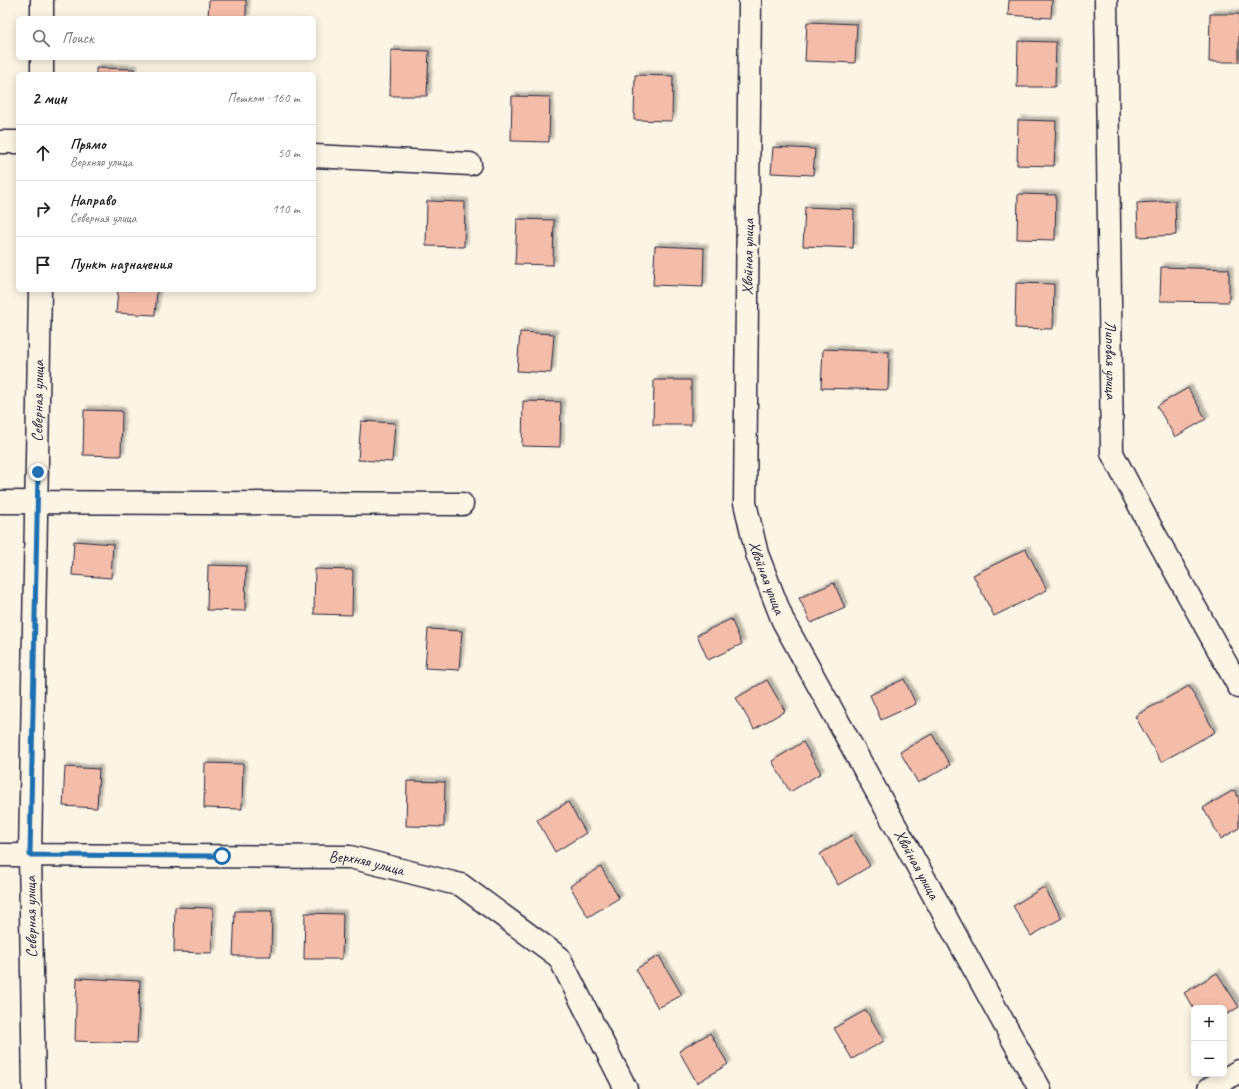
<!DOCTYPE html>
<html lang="ru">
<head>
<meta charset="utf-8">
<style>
  :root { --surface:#fff; --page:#f6f6f6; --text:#202124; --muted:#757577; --line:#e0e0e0 }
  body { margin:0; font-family:Caveat,sans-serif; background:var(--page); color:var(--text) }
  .controls { position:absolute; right:12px; bottom:12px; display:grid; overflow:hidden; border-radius:6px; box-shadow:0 2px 10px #0003 }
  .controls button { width:36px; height:36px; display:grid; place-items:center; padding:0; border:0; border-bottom:1px solid var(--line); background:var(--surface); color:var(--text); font:20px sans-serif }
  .stop { position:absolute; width:12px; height:12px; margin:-9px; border:3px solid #1f6fb2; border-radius:50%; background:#fff }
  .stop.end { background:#1f6fb2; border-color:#fff; box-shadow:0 1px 4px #0008 }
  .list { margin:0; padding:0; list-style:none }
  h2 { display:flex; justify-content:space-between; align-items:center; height:52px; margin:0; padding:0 16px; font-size:17px }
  h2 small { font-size:13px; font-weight:400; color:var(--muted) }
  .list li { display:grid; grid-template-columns:26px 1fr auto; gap:12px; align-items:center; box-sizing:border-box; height:56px; padding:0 16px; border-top:1px solid var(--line) }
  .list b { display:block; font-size:15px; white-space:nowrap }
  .list p { margin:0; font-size:13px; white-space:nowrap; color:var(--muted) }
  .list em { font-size:13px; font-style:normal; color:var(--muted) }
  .icon { flex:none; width:22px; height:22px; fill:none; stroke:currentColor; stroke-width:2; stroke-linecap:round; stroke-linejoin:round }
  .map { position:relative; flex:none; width:1239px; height:1089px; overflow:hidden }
  .search { position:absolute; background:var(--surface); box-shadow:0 2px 10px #0003; left:16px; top:16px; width:300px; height:44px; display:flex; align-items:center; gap:10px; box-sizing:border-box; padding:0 14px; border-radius:6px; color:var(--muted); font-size:15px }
  .panel { position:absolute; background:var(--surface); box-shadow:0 2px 10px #0003; left:16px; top:72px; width:300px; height:220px; border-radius:6px }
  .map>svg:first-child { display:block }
  .building { fill:#f4bda9; stroke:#22223b; filter:url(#shadow) }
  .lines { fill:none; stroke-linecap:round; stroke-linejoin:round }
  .minor-casing { stroke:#22223b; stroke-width:25 }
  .minor { stroke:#fcf5e5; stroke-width:22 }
  .route { stroke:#1f6fb2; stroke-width:5 }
  .labels { text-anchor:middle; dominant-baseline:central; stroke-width:4; stroke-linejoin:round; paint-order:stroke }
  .street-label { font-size:16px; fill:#22223b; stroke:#fcf5e5 }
</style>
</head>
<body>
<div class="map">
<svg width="1239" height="1089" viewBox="0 0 1239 1089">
  <defs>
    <filter id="shadow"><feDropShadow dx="3.5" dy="-3.5" stdDeviation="1" flood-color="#0004"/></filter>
  </defs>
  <rect width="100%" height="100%" fill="#fcf5e5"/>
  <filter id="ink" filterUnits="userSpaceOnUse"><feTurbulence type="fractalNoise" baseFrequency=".025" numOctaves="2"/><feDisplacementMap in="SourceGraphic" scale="8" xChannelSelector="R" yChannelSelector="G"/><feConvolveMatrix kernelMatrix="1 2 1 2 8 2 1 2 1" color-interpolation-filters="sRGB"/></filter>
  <g filter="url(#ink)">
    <path class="building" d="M209 0H246V18H208Z
      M1009 0H1052L1051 18 1008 15Z
      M1210 14H1239V62H1209Z
      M807 22 857 24 855 63 805 61Z
      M1018 41 1056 42 1055 87H1017Z
      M391 50 429 51 427 96H390Z
      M96 68 134 69V74H96Z
      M635 75 673 76 672 121 634 120Z
      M512 96 550 97 549 142 511 141Z
      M1018 120 1056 121 1054 166 1017 165Z
      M773 147 815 149 813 175 771 173Z
      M1018 194 1056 195 1055 240 1017 239Z
      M427 201 465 202 464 247 426 246Z
      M1175 201 1176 235 1138 237 1137 203Z
      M805 207 854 209 853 248 803 246Z
      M517 219 554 220 553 265 515 264Z
      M655 246 704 248 703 287 653 285Z
      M1161 267 1229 269V302L1160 301Z
      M1016 283 1054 284 1053 329 1015 328Z
      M118 290H157L155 315 116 313Z
      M520 332 554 334 551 373 517 371Z
      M823 349 889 352 888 390 821 388Z
      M654 380H691V425H653Z
      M1188 388 1206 419 1175 437 1157 406Z
      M523 401 561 402 560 447 522 446Z
      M84 410 122 411 121 456 83 455Z
      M361 421 395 423 392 462 358 460Z
      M74 541 113 544 111 578 72 575Z
      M1026 549 1047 590 994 616 973 575Z
      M208 565 246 566 245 611 207 610Z
      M315 569 353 570 352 615 314 614Z
      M834 583 845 608 811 623 799 598Z
      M731 619 742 644 708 660 697 635Z
      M428 629 462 631 459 670 425 668Z
      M904 679 916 704 881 720 870 695Z
      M767 680 785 711 754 729 736 698Z
      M1189 686 1215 732 1161 762 1135 716Z
      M932 734 950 765 918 783 900 752Z
      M803 742 821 773 790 792 772 761Z
      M205 763 243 764 242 809 204 808Z
      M65 767 99 769 97 808 63 806Z
      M407 781 445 782 444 827 406 826Z
      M1234 790 1239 798V828L1221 839 1203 808Z
      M568 802 586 833 555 852 537 820Z
      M852 835 870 866 838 885 820 854Z
      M601 867 619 898 588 917 570 886Z
      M1044 887 1062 918 1031 936 1013 906Z
      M175 907 213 908 212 953 174 952Z
      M235 911H272L271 956H233Z
      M305 913 343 914 342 959H304Z
      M659 956 682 995 658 1008 636 969Z
      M1217 973 1239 1007 1224 1016V1008L1194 1009 1184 993Z
      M77 978 140 981 137 1043 75 1041Z
      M866 1010 884 1041 852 1059 834 1028Z
      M710 1033 728 1064 697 1083 679 1051Z"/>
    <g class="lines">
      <defs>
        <g id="minor">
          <path d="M42 0V18"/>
          <path id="s1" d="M750 0 745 503 757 554 783 621 1040 1089"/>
          <path id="s2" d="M1106 0 1112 453 1147 520 1239 687"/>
          <path d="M42 58V74"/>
          <path d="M0 142H18"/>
          <path d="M314 156 470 164"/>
          <path d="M0 502 462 504"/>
          <path id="s3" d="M0 855 350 857 461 885 559 957 626 1089"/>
          <path id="s4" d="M34 1089 30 855 40 290"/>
          <path d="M1209 1089 1239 1071"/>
        </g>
      </defs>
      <use href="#minor" class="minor-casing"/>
      <use href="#minor" class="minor"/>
    </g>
  </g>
  <g class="lines" filter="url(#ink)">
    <path class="route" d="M38 472 30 855 222 856"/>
  </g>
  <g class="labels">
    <g class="street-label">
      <text transform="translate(748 257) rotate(-89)">Хвойная улица</text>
      <text stroke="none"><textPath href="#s2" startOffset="360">Липовая улица</textPath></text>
      <text stroke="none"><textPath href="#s4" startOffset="688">Северная улица</textPath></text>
      <text stroke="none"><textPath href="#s1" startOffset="581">Хвойная улица</textPath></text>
      <text stroke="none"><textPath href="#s1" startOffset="905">Хвойная улица</textPath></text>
      <text stroke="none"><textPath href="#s3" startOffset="367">Верхняя улица</textPath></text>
      <text transform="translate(31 917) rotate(-91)">Северная улица</text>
    </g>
  </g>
</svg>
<div class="controls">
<button>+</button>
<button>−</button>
</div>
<div class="stop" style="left:222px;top:856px"></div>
<div class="stop end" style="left:38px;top:472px"></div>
<div class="search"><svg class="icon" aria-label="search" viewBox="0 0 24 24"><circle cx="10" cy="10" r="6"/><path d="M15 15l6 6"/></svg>Поиск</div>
<section class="panel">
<h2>2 мин<small>Пешком · 160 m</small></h2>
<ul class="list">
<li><svg class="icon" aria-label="ahead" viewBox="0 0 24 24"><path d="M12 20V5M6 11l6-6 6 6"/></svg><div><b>Прямо</b><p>Верхняя улица</p></div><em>50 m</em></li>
<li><svg class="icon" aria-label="right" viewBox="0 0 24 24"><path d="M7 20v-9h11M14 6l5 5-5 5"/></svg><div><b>Направо</b><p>Северная улица</p></div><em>110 m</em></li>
<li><svg class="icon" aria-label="arrive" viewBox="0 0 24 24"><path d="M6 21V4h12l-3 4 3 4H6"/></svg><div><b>Пункт назначения</b></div></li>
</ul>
</section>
</div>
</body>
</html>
